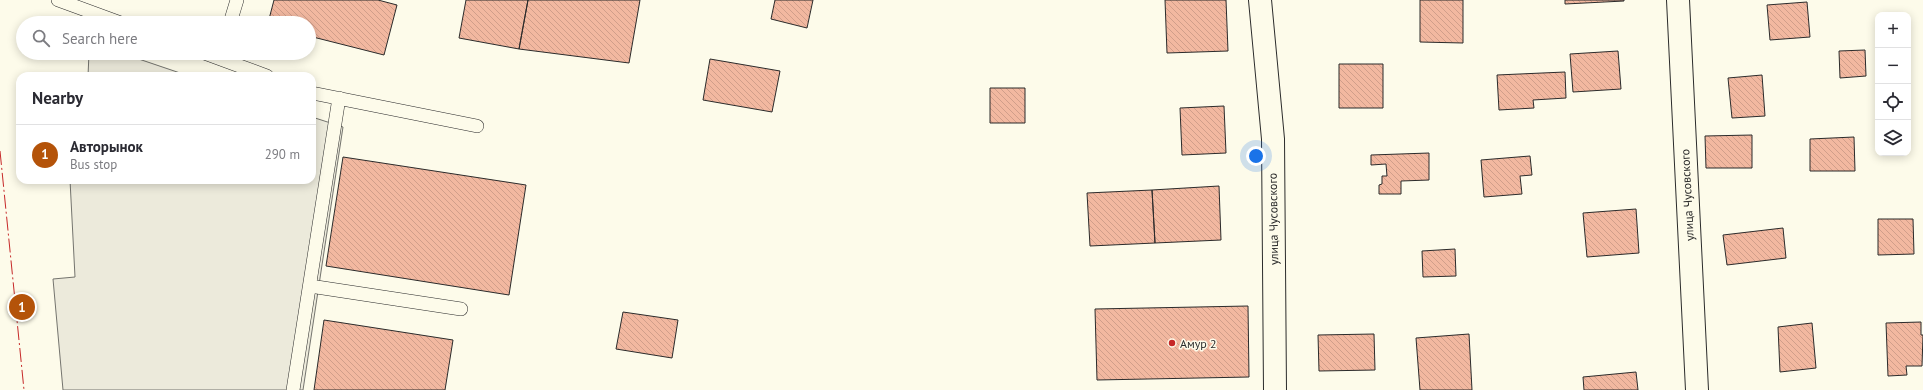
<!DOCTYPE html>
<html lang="en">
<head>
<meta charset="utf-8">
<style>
  :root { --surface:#fff; --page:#f7f7f7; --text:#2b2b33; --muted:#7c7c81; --line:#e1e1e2; --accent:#b45309 }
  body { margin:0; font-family:"PT Sans",sans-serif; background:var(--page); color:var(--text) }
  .controls { position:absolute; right:12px; top:12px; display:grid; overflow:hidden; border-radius:8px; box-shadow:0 2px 10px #0003 }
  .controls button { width:36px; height:36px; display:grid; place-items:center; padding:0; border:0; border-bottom:1px solid var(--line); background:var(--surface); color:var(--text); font:20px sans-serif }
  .you { position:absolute; left:1256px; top:156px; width:14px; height:14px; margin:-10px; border:3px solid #fff; border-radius:50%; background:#1a73e8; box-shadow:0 0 0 6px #1a73e833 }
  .badge { display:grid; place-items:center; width:26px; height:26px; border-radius:50%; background:var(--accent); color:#fff; font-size:13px; font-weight:700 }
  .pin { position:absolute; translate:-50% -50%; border:2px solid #fff; box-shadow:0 1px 4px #0006 }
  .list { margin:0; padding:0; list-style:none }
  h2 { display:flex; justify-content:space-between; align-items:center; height:52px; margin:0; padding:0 16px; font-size:17px }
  h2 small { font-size:13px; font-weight:400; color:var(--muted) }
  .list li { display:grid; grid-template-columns:26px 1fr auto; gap:12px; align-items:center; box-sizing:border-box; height:60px; padding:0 16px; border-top:1px solid var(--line) }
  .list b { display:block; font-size:15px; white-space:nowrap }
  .list p { margin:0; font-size:13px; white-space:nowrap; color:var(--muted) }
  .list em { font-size:13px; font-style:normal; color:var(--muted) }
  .icon { flex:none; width:22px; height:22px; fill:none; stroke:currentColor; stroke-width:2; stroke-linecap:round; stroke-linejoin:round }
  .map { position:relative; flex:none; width:1923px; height:390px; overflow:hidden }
  .search { position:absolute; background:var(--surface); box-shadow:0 2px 10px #0003; left:16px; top:16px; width:300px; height:44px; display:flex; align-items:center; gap:10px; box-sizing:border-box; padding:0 14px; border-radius:22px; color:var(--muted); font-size:15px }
  .panel { position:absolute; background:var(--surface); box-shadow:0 2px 10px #0003; left:16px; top:72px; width:300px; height:112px; border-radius:12px }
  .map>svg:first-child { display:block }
  .parking { fill:#eceadb; stroke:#74746e }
  .building { fill:url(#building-back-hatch); stroke:#2b2b2b }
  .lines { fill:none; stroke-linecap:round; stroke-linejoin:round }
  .service-casing { stroke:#2b2b2b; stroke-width:14 }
  .minor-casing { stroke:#2b2b2b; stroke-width:24 }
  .service { stroke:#fdfbea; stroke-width:13 }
  .minor { stroke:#fdfbea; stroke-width:22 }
  .power { stroke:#c62828; stroke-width:1; stroke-dasharray:14 3 2 3; stroke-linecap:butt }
  .poi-dot { fill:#c62828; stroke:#fdfbea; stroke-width:1.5 }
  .labels { text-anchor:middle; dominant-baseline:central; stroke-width:3; stroke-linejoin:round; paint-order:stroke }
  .street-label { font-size:12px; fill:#2b2b2b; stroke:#fdfbea }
  .poi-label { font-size:12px; fill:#2b2b2b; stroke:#fdfbea; text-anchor:start }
</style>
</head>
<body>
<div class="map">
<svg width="1923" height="390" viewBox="0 0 1923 390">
  <defs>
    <pattern id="building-back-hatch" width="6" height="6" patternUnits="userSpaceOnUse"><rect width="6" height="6" fill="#f2b8a0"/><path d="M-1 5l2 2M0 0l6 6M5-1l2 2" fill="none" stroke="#d09e8a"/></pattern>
  </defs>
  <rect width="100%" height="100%" fill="#fdfbea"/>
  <path class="parking" d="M89 53H121L189 76H88Z
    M312 117 343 127 303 390H63L53 279 75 277 70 180H312Z"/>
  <path class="building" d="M274 0H378L397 5 384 55 309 36V23H268Z
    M466 0H528L519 49 459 38Z
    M528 0H640L629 63 519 49Z
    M775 0H813L807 28 771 19Z
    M1165 0H1226L1228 51 1167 53Z
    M1420 0H1463V43L1420 42Z
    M1565 0H1624V1L1565 4Z
    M1807 2 1810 37 1770 40 1767 5Z
    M1865 50 1866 76 1840 78 1839 51Z
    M1618 51 1621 89 1573 92 1570 54Z
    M710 59 780 71 772 112 703 100Z
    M1339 64H1383V108H1339Z
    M1565 72 1566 98 1533 100 1534 108 1499 110 1497 75Z
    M1762 75 1765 116 1732 118 1728 78Z
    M990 88H1025V123H990Z
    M1224 106 1226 153 1182 155 1180 108Z
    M1752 135V168H1706L1705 136Z
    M1854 137 1855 171H1810V139Z
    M1429 153V180L1401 181V194H1379V185L1382 184V176H1387L1386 164 1371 165V155Z
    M1530 156 1532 175 1520 176 1522 194 1484 197 1481 160Z
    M343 157 526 185 509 295 326 266Z
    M1219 186 1221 240 1155 243 1152 190Z
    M1152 190 1155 243 1090 246 1087 193Z
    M1636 209 1639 253 1587 257 1583 213Z
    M1878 219H1913L1914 254 1878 255Z
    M1783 228 1786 258 1727 265 1723 235Z
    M1455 249 1456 276 1423 277 1422 251Z
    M1248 306 1249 377 1097 380 1095 309Z
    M623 312 678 320 672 358 616 349Z
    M324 320 453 340 445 390H314Z
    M1921 322V335H1923L1922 366H1906L1907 375 1888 376 1886 323Z
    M1812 323 1816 368 1780 372 1778 327Z
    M1374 334 1375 370 1319 371 1318 335Z
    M1469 334 1472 390H1420L1416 338Z
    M1636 372 1638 390H1584L1583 377Z"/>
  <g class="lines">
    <defs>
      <path id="service" d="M58 0 121 23
        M230 23 237 0
        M204 53 267 76
        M312 93 477 126
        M310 286 461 309
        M293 390 339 98"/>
      <path id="minor" d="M1260 0 1273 139 1275 390
        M1678 0 1697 390"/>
    </defs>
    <use href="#service" class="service-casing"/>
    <use href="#minor" class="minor-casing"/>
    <use href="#service" class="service"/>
    <use href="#minor" class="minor"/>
    <path class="power" d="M0 151 24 390"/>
  </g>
  <circle class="poi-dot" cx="1172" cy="343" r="4"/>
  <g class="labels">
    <g class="street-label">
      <text transform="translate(1687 195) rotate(-93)">улица Чусовского</text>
      <text transform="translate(1273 219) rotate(-91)">улица Чусовского</text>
    </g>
    <g class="poi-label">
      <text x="1180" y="343">Амур 2</text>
    </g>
  </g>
</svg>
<div class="controls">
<button>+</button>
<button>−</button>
<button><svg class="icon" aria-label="locate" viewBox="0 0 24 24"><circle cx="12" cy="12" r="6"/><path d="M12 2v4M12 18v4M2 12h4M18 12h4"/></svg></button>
<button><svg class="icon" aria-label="layers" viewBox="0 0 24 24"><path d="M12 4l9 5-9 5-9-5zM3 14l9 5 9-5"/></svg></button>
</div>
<div class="you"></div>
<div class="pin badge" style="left:22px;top:307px">1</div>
<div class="search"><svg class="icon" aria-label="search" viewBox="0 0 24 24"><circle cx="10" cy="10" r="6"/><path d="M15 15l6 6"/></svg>Search here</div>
<section class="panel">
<h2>Nearby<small></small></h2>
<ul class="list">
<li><span class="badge">1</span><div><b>Авторынок</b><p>Bus stop</p></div><em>290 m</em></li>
</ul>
</section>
</div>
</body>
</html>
